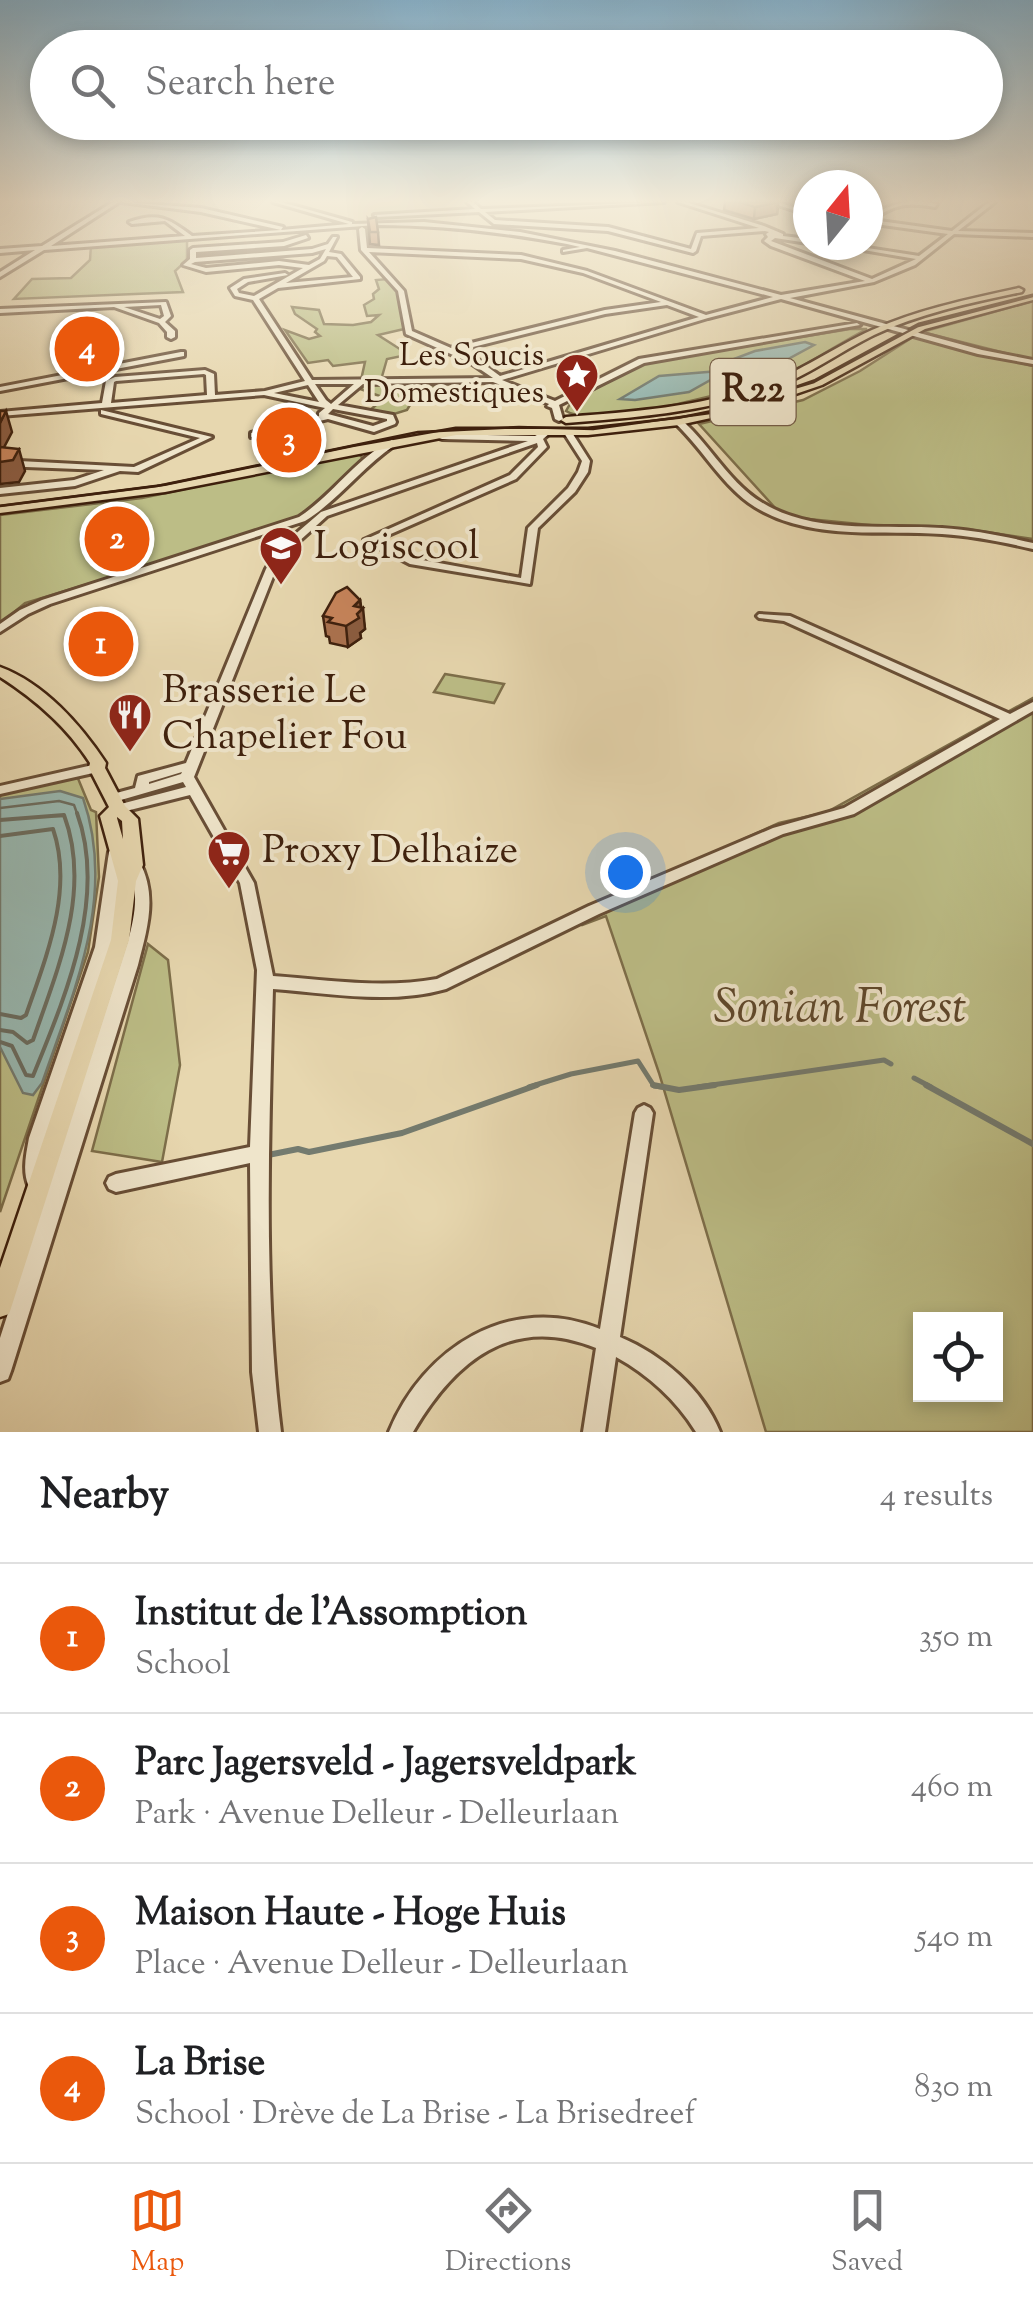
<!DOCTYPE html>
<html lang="en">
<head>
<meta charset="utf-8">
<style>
  :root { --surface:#fff; --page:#f2f2f2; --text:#202124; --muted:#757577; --line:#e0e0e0; --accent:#ea580c }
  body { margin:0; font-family:"Sorts Mill Goudy",serif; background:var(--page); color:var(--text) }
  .controls { position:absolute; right:30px; bottom:30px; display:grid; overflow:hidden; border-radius:0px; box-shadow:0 5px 15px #0003 }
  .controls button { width:90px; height:90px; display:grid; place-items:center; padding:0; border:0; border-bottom:2px solid var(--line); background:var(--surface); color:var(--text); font:50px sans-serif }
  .compass { position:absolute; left:793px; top:170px; width:90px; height:90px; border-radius:50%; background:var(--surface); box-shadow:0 5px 15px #0003; rotate:18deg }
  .you { position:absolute; left:625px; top:872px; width:35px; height:35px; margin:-25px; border:8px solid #fff; border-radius:50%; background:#1a73e8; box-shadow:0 0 0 15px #1a73e833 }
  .badge { display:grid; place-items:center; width:65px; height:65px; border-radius:50%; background:var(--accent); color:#fff; font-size:32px; font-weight:700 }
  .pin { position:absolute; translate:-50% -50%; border:5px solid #fff; box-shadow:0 2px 10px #0006 }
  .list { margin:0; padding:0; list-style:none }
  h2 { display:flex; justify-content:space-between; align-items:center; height:130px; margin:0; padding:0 40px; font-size:42px }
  h2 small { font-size:32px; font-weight:400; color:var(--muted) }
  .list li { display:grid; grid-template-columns:65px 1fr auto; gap:30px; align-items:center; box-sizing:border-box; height:150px; padding:0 40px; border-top:2px solid var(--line) }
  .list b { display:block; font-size:38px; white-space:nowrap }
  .list p { margin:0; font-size:32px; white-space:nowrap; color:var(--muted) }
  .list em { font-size:32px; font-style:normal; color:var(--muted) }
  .icon { flex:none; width:55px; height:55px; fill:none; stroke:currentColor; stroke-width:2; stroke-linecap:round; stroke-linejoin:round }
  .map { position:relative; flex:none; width:1033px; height:1432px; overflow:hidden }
  .search { position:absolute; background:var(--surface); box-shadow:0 5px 15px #0003; left:30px; right:30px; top:30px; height:110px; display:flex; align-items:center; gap:25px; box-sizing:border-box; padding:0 35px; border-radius:55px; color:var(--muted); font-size:38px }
  .sheet { height:730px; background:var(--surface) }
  nav { display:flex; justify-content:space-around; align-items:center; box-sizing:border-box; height:140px; border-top:2px solid var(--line); background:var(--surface); font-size:28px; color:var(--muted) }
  nav a { display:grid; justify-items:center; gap:5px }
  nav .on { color:var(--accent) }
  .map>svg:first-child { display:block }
  .green { fill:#bcbd86; stroke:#7d6e4a; stroke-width:2.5; fill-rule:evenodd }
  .water { fill:#98b8b1; stroke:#747b6f; stroke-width:2.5 }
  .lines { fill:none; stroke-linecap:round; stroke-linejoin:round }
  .shore-far1 { stroke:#6b6c5f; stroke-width:2.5 }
  .shore { stroke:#6b6c5f; stroke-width:4 }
  .stream-far1 { stroke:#747b6f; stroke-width:5 }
  .stream { stroke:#747b6f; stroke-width:6 }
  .minor-casing { stroke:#684e36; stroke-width:6 }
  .major-casing { stroke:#3e200d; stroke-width:5 }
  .minor { fill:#efe5cb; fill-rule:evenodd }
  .major { fill:#e7d7af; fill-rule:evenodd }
  .tram { stroke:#3e200d; stroke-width:2.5 }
  .wall { fill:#ab724e; stroke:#3e200d; stroke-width:2.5 }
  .shaded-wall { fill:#8b5c40; stroke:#3e200d; stroke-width:2.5 }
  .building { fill:#c7845b; stroke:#3e200d; stroke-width:2.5 }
  .labels { text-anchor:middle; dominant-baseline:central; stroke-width:8; stroke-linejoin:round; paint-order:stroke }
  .far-poi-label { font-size:32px; fill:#3e200d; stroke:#efe5cb; text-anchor:end }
  .shield { fill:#efe5cb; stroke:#735b46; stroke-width:2.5 }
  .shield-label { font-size:38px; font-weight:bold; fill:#3e200d }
  .poi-label { font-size:40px; fill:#3e200d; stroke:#efe5cb; text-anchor:start }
  .near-park-label { font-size:48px; font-style:italic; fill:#5e472b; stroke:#efe5cb }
</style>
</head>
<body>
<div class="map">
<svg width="1033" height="1432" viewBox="0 0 1033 1432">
  <rect width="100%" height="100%" fill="#e7d7af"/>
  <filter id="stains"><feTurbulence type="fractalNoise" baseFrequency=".002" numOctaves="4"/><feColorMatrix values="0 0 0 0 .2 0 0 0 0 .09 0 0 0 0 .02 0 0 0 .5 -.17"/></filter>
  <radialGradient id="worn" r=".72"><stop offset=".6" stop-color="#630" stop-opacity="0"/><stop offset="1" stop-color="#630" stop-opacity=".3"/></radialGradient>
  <path class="green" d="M187 239V260L175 271 183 292 14 299 32 279 71 278 90 260 91 246Z
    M388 279 397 291 404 329 378 335 403 351 402 356 387 359 381 380H361L365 362 333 366 328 360 308 363 285 330 309 339 320 336 315 332 317 329 295 314 292 307 319 310 324 324 353 325 371 322 379 315 367 316 364 305 374 299 373 294 379 289 376 280Z
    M1033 301V360L922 332Z
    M850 329H867C841 342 818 359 792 371 757 386 595 431 566 411L570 404 638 364Z
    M913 337 1033 366V539L973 530 910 529 798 518 777 510 699 424 803 400 860 371Z
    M366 385H435L413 400 407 410 394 414 370 410 385 398 360 389Z
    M358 453 367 463 297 520 25 603 0 624V515L142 498Z
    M445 674 504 684 494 703 434 692Z
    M1033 698V1432H766L659 1073 606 916 582 925 570 917 779 823 827 812ZM920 1320H996V1394H920Z
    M77 776 91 810 96 812 99 877 88 952 0 1212V792Z
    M148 944 168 960 180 1065 162 1162 92 1151Z"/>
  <path class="water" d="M805 342 814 345 777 365 723 373 689 392 635 400 620 399 659 376 719 371 731 360 755 351Z
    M60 791 83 798C117 896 74 990 42 1083L33 1095 23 1093 0 1047V799Z"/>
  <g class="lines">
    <path class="shore-far1" d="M0 808 59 801 74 805 78 816
      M52 816H64"/>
    <path class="shore" d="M0 820 64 815C92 890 58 968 33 1040L27 1043 13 1032 0 1030
      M0 836 53 829C74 890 46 957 26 1015L21 1018 0 1014
      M0 1042 12 1046 26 1075 33 1076C65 997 108 898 77 813"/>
    <path class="stream-far1" d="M914 1078 931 1087
      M529 1087 571 1074 638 1061 654 1086 662 1087
      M698 1087 884 1060 891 1064"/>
    <path class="stream" d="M653 1085 679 1090 715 1085
      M926 1085 1033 1144
      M268 1155 298 1149 309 1152 402 1133 537 1085"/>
    <defs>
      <path id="minor" d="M113 202H119L51 246 185 236 165 221 132 224 129 222C158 212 168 218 192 236L281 230 201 212 122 202 201 208 283 227 281 230 349 224 273 202H281L352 222V224L424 222 520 232 615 251 781 295 865 281 771 246 764 241 768 237 766 234 769 232 765 231 701 236 696 251 693 253 608 231 494 224 479 212 377 217 374 215 475 209 467 202H473L481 209 664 202 485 212 495 220 608 227 691 249 697 233 759 228 678 202H686L764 226 783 234V236L808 239V243L775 238 771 241 872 279 916 259 834 245H848L919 256 948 234 868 223V218C890 203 911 198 937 204L935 207C908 202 895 204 872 220L952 231 989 202H995L958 231 1033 233V237L954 234 915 265 874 282 790 298 982 350 1033 360V364L978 354 781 299 708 318 502 380 555 401 639 359 857 323 860 325 644 363 559 405 563 419 559 421 555 419 552 408 547 406 549 404 493 382 363 384 338 405 393 415 396 422 395 424 374 432 328 419 251 437V433L319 416V413L325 408 264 395 0 416V412L102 403 106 381 115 377 205 370 214 374 215 395 265 391 305 381 253 300 235 296 230 288 244 279 285 273 288 275 248 282 237 289 239 293 254 296 303 268 279 265 206 272 183 265 190 259V250L193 248 283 242 306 235 308 238 284 246 196 252V258L312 249 328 244 333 237H337L329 252 341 254 360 277V279L278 288 259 299 312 380 493 378 471 363 406 334 398 291 361 250 359 229 362 227 365 229 367 248 521 255 587 271 706 315 773 297 587 248 563 252V250L580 247 567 244C503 232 441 225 376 225L44 250 0 277V272L35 250 0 253V249L42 246ZM326 249 320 259 309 265 279 261 206 268 191 264 195 262 312 253ZM369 252 521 259 583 273 661 302 605 310 451 348 412 331 404 291ZM327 256 337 257 353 277 286 283 324 261ZM667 305 699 317 500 376 477 359 457 351 605 314ZM204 374 206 375 207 395 111 403 114 382 116 381ZM315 384H354L331 404 326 400ZM308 385 319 402 274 393ZM333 409 387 419V421L373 426 328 414Z
        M769 202H777L808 211V215Z
        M166 302 171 316 165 322 175 331V337L171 339 167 337V332L159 323 114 307 0 313V309ZM161 305 164 316 160 319 124 307Z
        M181 352H184V356L0 391V387Z
        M101 410 212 437 138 472 120 471 75 486 0 494V488L74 480 104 470 0 466V460L134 467 200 438 101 414Z
        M676 420H682L692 430C714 453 733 485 761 502 814 535 883 524 942 528 973 530 1003 536 1033 543V549C1003 542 973 536 942 534 881 530 810 541 755 507 723 487 703 449 676 424Z
        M546 430 550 433 543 439 547 447 516 479 377 540 417 559 521 578 528 528 568 488 578 472 582 461 564 433 571 431 590 461 588 472 575 492 538 528 530 584 410 564 364 540 510 475 538 447 537 443 327 516 286 553 276 569 194 777 254 883 273 976C328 980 382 989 437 979L589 906 773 828 844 808 1000 719 784 621 759 618 757 616 759 614 790 616 1010 714 1033 702V711L854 814 783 834 599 914 446 989C390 1005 329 993 273 989 269 1135 263 1287 281 1432H259L252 1372 250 1163 116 1192 109 1189 106 1183 109 1177 116 1174 250 1147 257 970 240 883 190 795 118 813 111 809 113 806 186 787 183 782 114 802 107 798 109 795 135 788 138 776 186 763 266 569 278 549 321 512 528 441 442 439 439 438V434L535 436ZM182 772 181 774 149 784V782Z
        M392 440 396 443 395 445C362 467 339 500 305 521L50 604 28 614 0 632V624L20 610 42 600 299 517C333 495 356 458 392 440Z
        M97 764 104 768 102 771 0 794V786Z
        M116 847 121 849 123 852 111 947 47 1138 43 1161 46 1181 43 1187 36 1190 29 1187C22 1171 26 1155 29 1138L95 947 109 852 111 849Z
        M134 860 139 861C158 895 147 930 138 965L11 1371 8 1379 0 1382V1338L128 941C135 915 140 890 127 865L129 861Z
        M644 1105 650 1108 653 1113 620 1337C661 1354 703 1389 720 1432H696C676 1400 650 1376 616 1357L605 1432H583L596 1348C511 1313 454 1362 413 1432H389C423 1348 511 1292 600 1329L635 1113 638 1108Z"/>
      <path id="major" d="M1019 288 1023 290 1022 292C971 303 921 313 874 335 839 352 808 376 771 389 705 412 635 418 566 423L561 420 566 417C632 412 699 407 762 385 801 372 834 347 872 330 919 309 969 299 1019 288Z
        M1033 296V300L925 329 822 385 752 409 679 425 588 435H456L165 492 0 513V507L165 486 354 447 456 429H588L679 419 747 405 816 381 919 325Z
        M0 667C44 683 81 725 106 763L105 768 125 806 138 819 143 865 136 881 129 940 12 1305 9 1314 0 1317V1268L111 940 118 881 100 816 109 807 89 768 90 763C67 727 36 700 0 677ZM117 817 122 821 123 839 117 818Z"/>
    </defs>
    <use href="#minor" class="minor-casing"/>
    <use href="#major" class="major-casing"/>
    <use href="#minor" class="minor"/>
    <use href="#major" class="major"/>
    <path class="tram" d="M0 506 157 486 418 432 519 427 593 429 710 413 814 382 918 326 1033 296"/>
  </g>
  <path class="wall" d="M725 202H778L777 214 754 219 724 210Z
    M368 219 378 232 379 245 370 244Z
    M309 416 311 432 296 439 281 434 279 417Z
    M360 600 365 629 360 633 361 638 348 647 330 643 329 637 326 636 323 616Z"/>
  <path class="shaded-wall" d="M778 202 777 214 754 219 755 207Z
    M6 411 12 432 0 455V423Z
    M309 416 311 432 296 439 294 422Z
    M19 449 25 471 19 482 0 484V462Z
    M360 600 361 610 363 608 365 629 360 633 361 638 348 647 346 626 354 606Z"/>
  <path class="building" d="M739 202H778L755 207Z
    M376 217 378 232H370L368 219Z
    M0 411H6L0 423Z
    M300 412 309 416 294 422 279 417Z
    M0 447 19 449 13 460 0 462Z
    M347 587 360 600 354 606 363 608 357 614 359 618 346 626 328 622 332 618 323 616 336 593Z"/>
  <linearGradient id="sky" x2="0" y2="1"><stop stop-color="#88b6d2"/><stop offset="0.5" stop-color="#f4eddb"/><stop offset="1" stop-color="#f4eddb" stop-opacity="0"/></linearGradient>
  <rect width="1033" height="402" fill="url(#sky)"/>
  <defs>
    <symbol id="sight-pin" viewBox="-11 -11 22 30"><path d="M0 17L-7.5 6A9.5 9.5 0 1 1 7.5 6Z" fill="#8f2418" stroke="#efe5cb"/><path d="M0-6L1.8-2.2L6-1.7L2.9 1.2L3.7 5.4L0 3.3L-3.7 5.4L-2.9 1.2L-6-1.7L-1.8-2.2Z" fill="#fff"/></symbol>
    <symbol id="school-pin" viewBox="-11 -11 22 30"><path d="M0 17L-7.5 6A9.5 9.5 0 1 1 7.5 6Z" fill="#8f2418" stroke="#efe5cb"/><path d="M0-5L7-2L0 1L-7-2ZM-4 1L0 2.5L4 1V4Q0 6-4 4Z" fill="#fff"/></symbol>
    <symbol id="restaurant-pin" viewBox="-11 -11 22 30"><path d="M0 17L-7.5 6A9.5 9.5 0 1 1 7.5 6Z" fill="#8f2418" stroke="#efe5cb"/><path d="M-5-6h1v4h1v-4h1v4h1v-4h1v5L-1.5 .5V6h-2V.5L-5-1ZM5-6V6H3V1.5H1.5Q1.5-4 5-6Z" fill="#fff"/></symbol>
    <symbol id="supermarket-pin" viewBox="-11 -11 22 30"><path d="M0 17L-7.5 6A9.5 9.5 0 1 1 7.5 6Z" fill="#8f2418" stroke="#efe5cb"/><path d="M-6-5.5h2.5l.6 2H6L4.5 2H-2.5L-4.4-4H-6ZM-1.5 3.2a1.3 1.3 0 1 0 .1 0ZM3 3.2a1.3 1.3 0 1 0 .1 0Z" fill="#fff"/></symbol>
  </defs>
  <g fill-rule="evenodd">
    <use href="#sight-pin" x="552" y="350" width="50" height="68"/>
    <use href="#school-pin" x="256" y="523" width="50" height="68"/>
    <use href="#restaurant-pin" x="105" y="690" width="50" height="68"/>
    <use href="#supermarket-pin" x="204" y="827" width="50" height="68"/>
  </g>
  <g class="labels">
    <g class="far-poi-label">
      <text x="544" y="357">Les Soucis<tspan x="544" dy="37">Domestiques</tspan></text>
    </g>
    <rect class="shield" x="710.5" y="359" width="85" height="66" rx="8"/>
    <g class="shield-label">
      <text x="753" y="392">R22</text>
    </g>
    <g class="poi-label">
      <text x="314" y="548">Logiscool</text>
      <text x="162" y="692">Brasserie Le<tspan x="162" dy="46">Chapelier Fou</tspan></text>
      <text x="262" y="852">Proxy Delhaize</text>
    </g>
    <g class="near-park-label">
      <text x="840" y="1009">Sonian Forest</text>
    </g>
  </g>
  <rect width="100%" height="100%" filter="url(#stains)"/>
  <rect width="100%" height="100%" fill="url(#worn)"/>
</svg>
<div class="controls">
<button><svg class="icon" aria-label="locate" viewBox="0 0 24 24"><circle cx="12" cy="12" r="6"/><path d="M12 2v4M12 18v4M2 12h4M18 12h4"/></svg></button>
</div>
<svg class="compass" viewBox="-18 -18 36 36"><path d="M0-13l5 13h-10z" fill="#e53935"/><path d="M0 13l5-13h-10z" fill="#757577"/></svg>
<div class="you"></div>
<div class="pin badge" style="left:101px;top:644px">1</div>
<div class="pin badge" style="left:117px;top:539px">2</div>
<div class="pin badge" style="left:289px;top:440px">3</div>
<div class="pin badge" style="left:87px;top:349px">4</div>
<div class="search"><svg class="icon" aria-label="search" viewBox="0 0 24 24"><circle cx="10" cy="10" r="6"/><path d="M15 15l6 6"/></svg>Search here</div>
</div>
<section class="sheet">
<h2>Nearby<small>4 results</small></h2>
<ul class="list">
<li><span class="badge">1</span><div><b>Institut de l'Assomption</b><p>School</p></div><em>350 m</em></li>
<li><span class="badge">2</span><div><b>Parc Jagersveld - Jagersveldpark</b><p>Park · Avenue Delleur - Delleurlaan</p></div><em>460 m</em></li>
<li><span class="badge">3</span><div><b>Maison Haute - Hoge Huis</b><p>Place · Avenue Delleur - Delleurlaan</p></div><em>540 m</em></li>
<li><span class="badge">4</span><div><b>La Brise</b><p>School · Drève de La Brise - La Brisedreef</p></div><em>830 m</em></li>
</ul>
</section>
<nav>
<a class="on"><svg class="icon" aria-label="map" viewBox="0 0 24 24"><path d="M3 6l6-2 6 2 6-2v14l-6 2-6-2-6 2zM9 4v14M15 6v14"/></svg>Map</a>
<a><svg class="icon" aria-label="directions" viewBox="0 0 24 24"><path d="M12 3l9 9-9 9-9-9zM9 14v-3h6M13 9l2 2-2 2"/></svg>Directions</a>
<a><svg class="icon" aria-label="saved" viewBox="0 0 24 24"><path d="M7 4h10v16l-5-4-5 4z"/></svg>Saved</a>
</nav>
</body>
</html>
